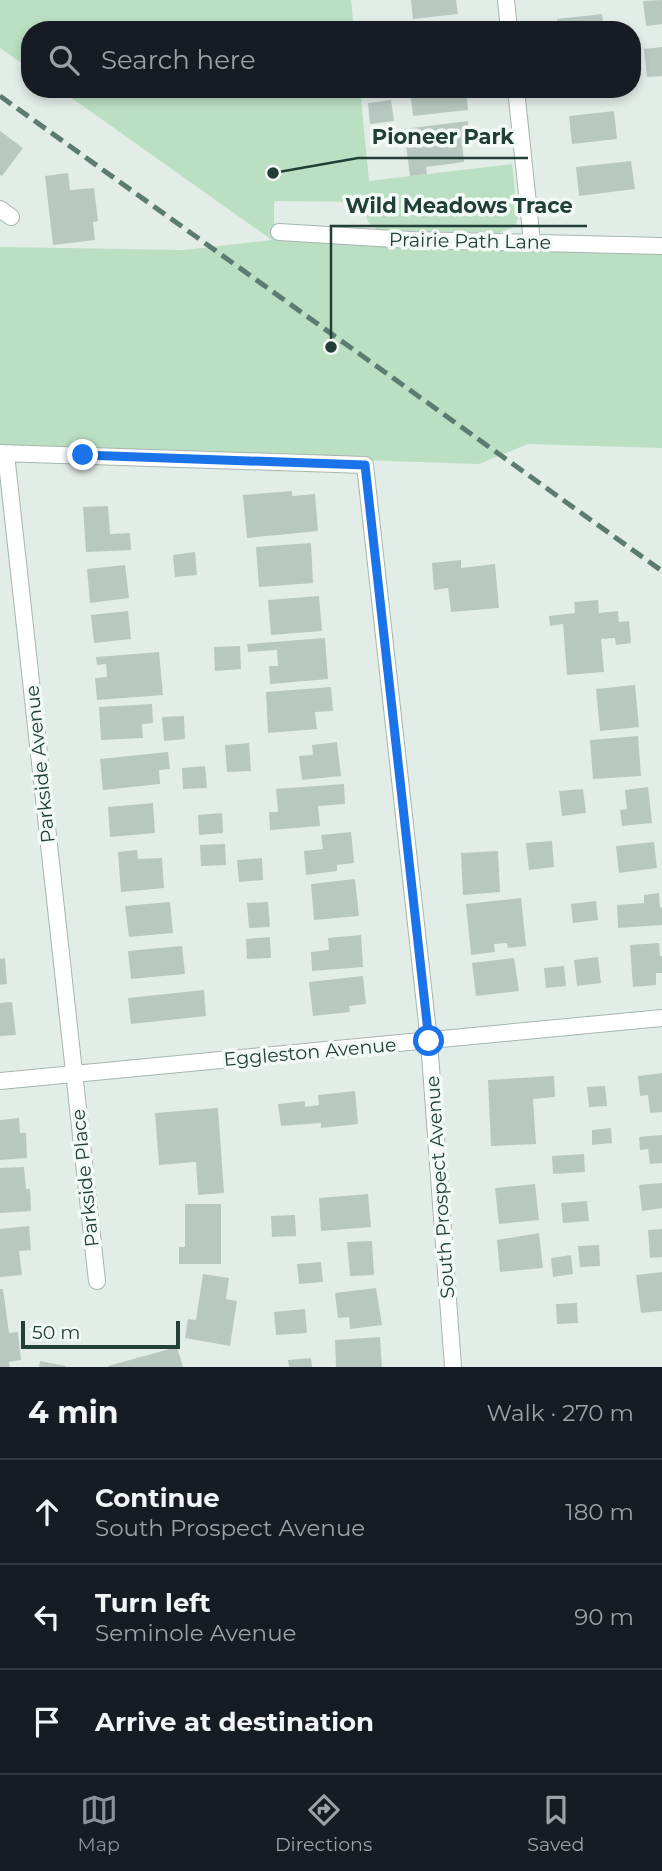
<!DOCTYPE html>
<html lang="en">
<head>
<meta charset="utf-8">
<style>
  :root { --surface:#171b24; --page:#242831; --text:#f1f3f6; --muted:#9ea1a6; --line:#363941; --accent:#8c9099 }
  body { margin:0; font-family:Montserrat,sans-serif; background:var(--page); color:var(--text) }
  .scale { position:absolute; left:21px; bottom:18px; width:159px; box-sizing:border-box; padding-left:7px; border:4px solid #213f36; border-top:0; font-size:19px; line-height:24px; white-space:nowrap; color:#213f36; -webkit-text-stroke:5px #f3f9f6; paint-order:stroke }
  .stop { position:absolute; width:21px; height:21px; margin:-16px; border:5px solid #1a73e8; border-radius:50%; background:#fff }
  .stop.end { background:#1a73e8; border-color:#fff; box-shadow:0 2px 7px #0008 }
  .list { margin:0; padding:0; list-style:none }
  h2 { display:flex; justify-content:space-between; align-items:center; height:91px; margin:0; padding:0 28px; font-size:30px }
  h2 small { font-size:23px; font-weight:400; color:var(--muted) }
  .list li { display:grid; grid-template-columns:46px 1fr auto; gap:21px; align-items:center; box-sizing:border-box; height:105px; padding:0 28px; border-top:2px solid var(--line) }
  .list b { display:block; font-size:26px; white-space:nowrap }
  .list p { margin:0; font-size:23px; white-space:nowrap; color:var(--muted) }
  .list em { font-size:23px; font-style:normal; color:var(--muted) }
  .icon { flex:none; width:38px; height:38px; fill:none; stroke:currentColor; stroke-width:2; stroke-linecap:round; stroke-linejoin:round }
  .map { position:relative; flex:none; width:662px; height:1367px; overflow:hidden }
  .search { position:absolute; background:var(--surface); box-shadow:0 4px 10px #0003; left:21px; right:21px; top:21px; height:77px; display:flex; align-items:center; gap:18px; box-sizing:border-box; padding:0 24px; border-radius:28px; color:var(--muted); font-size:26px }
  .sheet { height:406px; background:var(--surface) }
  nav { display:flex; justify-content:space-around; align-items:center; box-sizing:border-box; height:98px; border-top:2px solid var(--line); background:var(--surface); font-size:19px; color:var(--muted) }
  nav a { display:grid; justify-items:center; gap:4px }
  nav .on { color:var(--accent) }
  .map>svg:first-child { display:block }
  .green { fill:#bbdfc3 }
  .building { fill:#b8c8c1 }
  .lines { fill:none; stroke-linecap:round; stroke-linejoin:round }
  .street-casing { stroke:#a5b5af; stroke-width:18 }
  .street { stroke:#fff; stroke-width:16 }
  .rail { stroke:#5c7b71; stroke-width:5; stroke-dasharray:14 7; stroke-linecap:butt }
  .route { stroke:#1a73e8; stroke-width:9 }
  .labels { text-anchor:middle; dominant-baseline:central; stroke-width:7; stroke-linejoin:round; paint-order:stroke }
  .street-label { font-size:19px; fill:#213f36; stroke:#f3f9f6 }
  .leader { fill:none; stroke:#213f36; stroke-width:2.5 }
  .callout-dot { fill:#213f36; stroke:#f3f9f6; stroke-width:2.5 }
  .callout-label { font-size:21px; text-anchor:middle; font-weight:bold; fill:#213f36; stroke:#f3f9f6; stroke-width:7; stroke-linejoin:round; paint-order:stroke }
</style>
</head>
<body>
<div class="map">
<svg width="662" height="1367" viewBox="0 0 662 1367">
  <rect width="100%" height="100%" fill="#e3ede8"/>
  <path class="green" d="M0 0H351L354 30H30V69L0 48Z
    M59 89H360L369 181 512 164 518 217 516 226 499 233 380 230C365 225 366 216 366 202L274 201V240L537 236 662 238V448L528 444 479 464 0 448V247L185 250 272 240Z"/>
  <path class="building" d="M411 0H456L458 14 413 19Z
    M662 0V24L646 26 643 1Z
    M602 14 604 30H558L557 19Z
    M448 25V30H421V28Z
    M662 47V76L647 77 644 49Z
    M410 89H466L468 110 413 116Z
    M565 89H598V91L566 95Z
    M391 100 394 121 370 124 368 103Z
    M614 111 617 139 572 144 569 116Z
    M468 121 470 142 462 143 464 162 426 167 427 174 410 176 404 129Z
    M0 131 23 148 2 176 0 175Z
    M631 161 635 189 579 196 576 167Z
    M68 173 70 190 94 188 98 221 93 222 95 240 53 245 45 176Z
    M292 491V496L315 494 318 531 247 538 243 495Z
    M108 506 110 534 130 533 131 550 86 552 83 507Z
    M311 543 313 583 259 587 256 547Z
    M195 552 197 575 175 577 173 555Z
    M461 560V568L495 564 499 608 451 612 448 588 434 590 432 563Z
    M125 565 129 598 90 603 87 569Z
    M319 596 322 631 271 635 268 600Z
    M598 600 599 613 618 611 619 622 629 621 631 643 616 645 615 638 601 639 604 672 567 675 563 624 550 626 549 616 575 613 574 602Z
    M128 611 131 639 94 643 91 615Z
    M325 638 328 679 270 684 269 666H278L277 650 248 652 247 644Z
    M240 646 241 669 215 671 214 647Z
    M159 652 163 695 97 700 95 678 107 677 106 664 97 665 96 657Z
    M635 685 639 727 600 731 596 689Z
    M331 687 333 711 315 712 317 729 268 733 266 692Z
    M152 704 153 723 142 724 143 738 101 740 99 707Z
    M184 716 185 739 164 741 162 717Z
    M638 736 641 776 593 779 590 740Z
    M337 742 341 776 302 780 299 756 313 755 312 745Z
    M249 743 251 771 227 772 225 745Z
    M168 752 170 769 159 770 160 784 103 790 100 759Z
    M205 766 207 788 183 789 182 768Z
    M344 784 345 804 318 806 320 826 270 830 269 812H278L276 789Z
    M648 787 652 823 622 826 620 810 627 809 625 790Z
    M583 789 586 813 562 816 559 791Z
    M153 803 155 833 110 837 108 807Z
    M222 813 223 833 199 835 198 815Z
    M351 832 354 863 337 865V871L306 875 304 851 323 849 321 835Z
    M552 841 554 867 529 870 526 843Z
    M654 842 657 868 619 873 616 846Z
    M225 844 226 865 201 866 200 845Z
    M137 850 138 859 162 858 164 888 121 892 118 852Z
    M498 851 500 892 463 895 461 853Z
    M262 858 263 880 239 882 237 860Z
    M355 879 359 916 314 920 311 884Z
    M659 893 660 908 662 907V925L618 928 617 905 644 903V895Z
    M521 898 526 946 508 948 507 943 494 944 495 952 471 955 466 904Z
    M596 901 598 920 573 923 571 904Z
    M170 902 173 933 129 937 125 906Z
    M268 902 270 927 249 928 247 903Z
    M361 935 363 967 312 971 311 952 329 950 328 938Z
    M270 937 271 958 247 959 246 939Z
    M659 943 660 956H662V973H656V985L633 987 630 945Z
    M182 946 185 974 131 979 128 951Z
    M598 957 601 983 577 986 574 960Z
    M5 958 7 984 0 985V959Z
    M514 958 519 991 476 996 472 963Z
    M564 966 566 986 546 988 544 968Z
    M363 976 366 1004 349 1006 350 1012 313 1016 309 982Z
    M204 990 206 1016 131 1024 128 998Z
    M12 1002 16 1035 0 1036V1003Z
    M662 1073V1112L650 1113 648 1095 640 1096 638 1076Z
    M554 1076 555 1097 533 1099 536 1144 491 1146 488 1080Z
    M605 1086 607 1106 589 1107 587 1087Z
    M355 1091 358 1124 321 1128V1123L281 1126 278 1104 305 1101V1107L319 1105 318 1095Z
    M218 1108 224 1193 198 1195 196 1162 159 1165 155 1113Z
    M19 1118 20 1133H26L27 1158 0 1160V1120Z
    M611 1128 612 1143 592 1145V1130Z
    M662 1135V1163L650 1164 648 1149 640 1150 639 1137Z
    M584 1154 585 1172 553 1174 552 1156Z
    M24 1167 26 1189H30L31 1211 0 1213V1168Z
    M662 1183V1208L642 1211 639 1185Z
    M535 1184 539 1220 499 1224 495 1188Z
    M368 1194 371 1227 321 1231 319 1198Z
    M587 1201 589 1221 563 1223 561 1203Z
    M185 1204H221V1264H179V1247H185Z
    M295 1215 296 1236 272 1237 271 1216Z
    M29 1226 31 1250 19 1251 22 1275 0 1277V1229Z
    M662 1229V1257L650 1258 648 1230Z
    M539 1233 543 1268 500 1272 497 1240Z
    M372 1241 374 1275 350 1276 347 1242Z
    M599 1245 600 1266 580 1267 578 1246Z
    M571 1255 573 1274 553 1277 551 1258Z
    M321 1262 323 1282 299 1284 297 1264Z
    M662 1272V1311L641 1313 636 1275Z
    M203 1274 229 1278 226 1299 237 1301 230 1346 185 1338 188 1319 196 1320Z
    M376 1288 382 1325 350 1329 349 1317 338 1318 335 1293Z
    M0 1289H3L9 1333 18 1332 21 1360 9 1362 10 1367H0Z
    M577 1303 578 1323 557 1324 556 1304Z
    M305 1309 307 1333 276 1335 274 1312Z
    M380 1337 382 1367H336L335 1340Z
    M177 1347 183 1367H108V1366Z
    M311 1358 312 1367H289L288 1360Z
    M40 1361 66 1366V1367H39Z"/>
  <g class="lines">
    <defs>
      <path id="street" d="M506 0 509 30
        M516 89 532 242
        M0 209 11 217
        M279 232 411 240 662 246
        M0 453 365 465 429 1041 453 1367
        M6 454 97 1281
        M0 1081 662 1018"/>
    </defs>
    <use href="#street" class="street-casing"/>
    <use href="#street" class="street"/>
    <path class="rail" d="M0 96 662 571"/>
  </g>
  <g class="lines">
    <path class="route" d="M83 455 365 465 429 1041"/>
  </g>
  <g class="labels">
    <g class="street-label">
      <text transform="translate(470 241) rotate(1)">Prairie Path Lane</text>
      <text transform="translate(40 764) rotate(-96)">Parkside Avenue</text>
      <text transform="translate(310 1052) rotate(-5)">Eggleston Avenue</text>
      <text transform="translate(85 1178) rotate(-96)">Parkside Place</text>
      <text transform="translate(440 1187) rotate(-94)">South Prospect Avenue</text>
    </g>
  </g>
  <path class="leader" d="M273 173L358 158H528M331 347L331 226H587"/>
  <g class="callout-dot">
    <circle cx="273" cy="173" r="7"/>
    <circle cx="331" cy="347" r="7"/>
  </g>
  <g class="callout-label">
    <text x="443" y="144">Pioneer Park</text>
    <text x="459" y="213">Wild Meadows Trace</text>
  </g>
</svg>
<div class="scale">50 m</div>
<div class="stop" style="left:429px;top:1041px"></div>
<div class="stop end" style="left:83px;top:455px"></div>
<div class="search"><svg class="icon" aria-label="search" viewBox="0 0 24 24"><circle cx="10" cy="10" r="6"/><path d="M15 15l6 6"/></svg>Search here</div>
</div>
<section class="sheet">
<h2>4 min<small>Walk · 270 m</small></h2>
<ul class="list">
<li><svg class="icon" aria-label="ahead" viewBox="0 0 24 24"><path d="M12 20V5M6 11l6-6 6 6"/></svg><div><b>Continue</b><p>South Prospect Avenue</p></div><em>180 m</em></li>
<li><svg class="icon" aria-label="left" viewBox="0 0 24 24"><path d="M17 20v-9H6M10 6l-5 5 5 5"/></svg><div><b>Turn left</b><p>Seminole Avenue</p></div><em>90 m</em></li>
<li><svg class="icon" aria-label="arrive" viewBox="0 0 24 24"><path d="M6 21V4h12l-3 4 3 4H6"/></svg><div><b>Arrive at destination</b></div></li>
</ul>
</section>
<nav>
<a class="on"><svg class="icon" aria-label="map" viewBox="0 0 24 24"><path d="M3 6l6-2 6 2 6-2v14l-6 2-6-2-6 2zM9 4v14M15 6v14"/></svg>Map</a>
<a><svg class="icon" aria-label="directions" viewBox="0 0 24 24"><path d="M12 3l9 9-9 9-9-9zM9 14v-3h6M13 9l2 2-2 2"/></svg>Directions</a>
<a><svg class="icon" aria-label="saved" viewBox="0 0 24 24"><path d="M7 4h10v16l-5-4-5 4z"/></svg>Saved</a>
</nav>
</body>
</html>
